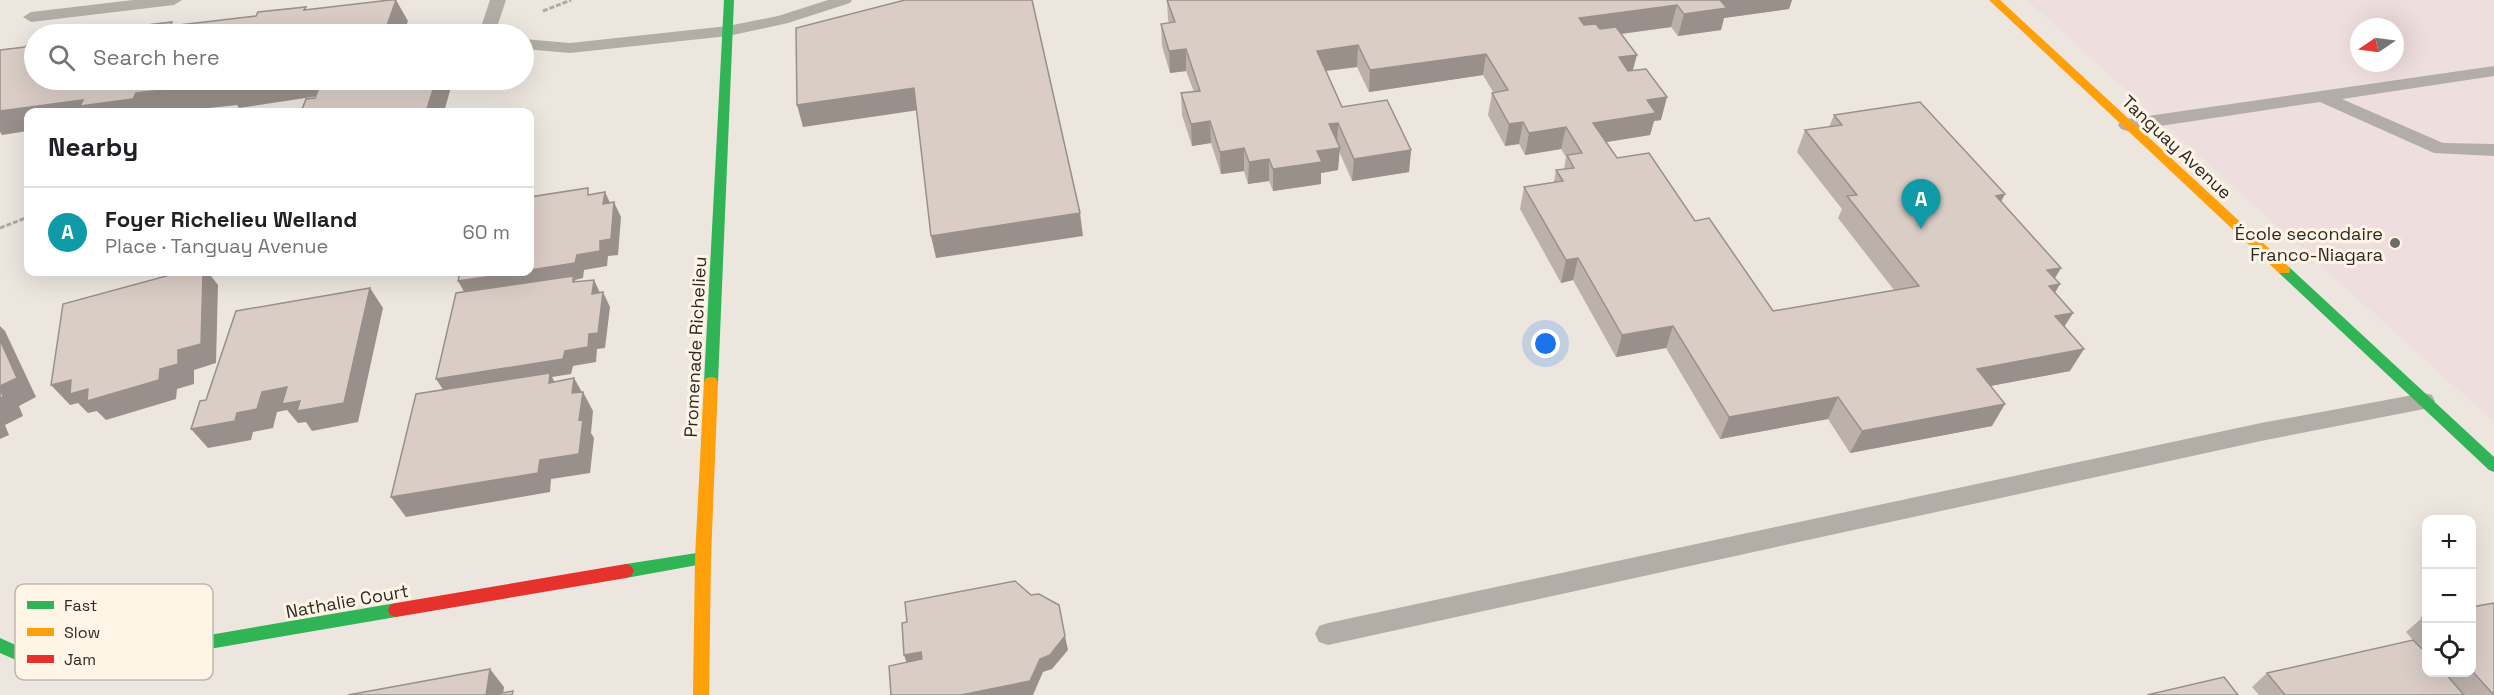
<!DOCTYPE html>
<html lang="en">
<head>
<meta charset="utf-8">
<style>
  :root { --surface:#fff; --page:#f6f6f6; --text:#202124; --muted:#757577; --line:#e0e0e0; --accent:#ea580c }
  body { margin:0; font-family:"Space Grotesk",sans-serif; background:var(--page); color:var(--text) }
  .controls { position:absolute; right:18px; bottom:18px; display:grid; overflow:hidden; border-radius:12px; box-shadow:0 6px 24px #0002 }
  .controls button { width:54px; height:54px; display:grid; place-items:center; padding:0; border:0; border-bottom:2px solid var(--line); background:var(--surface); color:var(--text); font:30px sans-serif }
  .compass { position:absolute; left:2350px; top:18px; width:54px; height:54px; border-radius:50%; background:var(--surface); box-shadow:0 6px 24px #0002; rotate:257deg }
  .you { position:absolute; left:1546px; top:344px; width:21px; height:21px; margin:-15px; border:4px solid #fff; border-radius:50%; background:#1a73e8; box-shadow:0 0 0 9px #1a73e833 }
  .badge { display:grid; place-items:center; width:39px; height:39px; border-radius:50%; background:var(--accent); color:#fff; font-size:20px; font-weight:700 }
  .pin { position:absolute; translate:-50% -50px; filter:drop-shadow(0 2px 3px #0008) }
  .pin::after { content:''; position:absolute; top:32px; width:21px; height:18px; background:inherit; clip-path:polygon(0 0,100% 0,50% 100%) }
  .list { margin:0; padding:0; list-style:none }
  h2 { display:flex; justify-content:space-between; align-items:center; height:78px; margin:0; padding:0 24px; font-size:26px }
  h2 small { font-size:20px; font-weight:400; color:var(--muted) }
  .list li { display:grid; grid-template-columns:39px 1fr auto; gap:18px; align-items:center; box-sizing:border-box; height:90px; padding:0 24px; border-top:2px solid var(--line) }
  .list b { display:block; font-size:22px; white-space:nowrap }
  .list p { margin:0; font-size:20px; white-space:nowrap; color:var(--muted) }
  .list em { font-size:20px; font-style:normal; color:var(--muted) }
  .icon { flex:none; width:33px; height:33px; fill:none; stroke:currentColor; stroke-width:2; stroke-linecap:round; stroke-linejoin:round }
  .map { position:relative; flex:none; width:2494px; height:695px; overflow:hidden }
  .search { position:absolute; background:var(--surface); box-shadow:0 6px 24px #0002; left:24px; top:24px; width:510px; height:66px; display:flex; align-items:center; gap:15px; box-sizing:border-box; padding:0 21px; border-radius:33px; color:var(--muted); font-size:22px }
  .panel { position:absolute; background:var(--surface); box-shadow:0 6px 24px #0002; left:24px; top:108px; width:510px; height:168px; border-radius:12px }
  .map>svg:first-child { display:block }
  .education { fill:#efdede; fill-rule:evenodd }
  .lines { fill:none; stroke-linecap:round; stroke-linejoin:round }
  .path { stroke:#aca8a2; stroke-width:3; stroke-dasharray:5 2; stroke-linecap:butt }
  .lane { fill:#b2aea7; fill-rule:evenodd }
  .fast { fill:#30b455; fill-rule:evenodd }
  .slow { fill:#ff9f0a; fill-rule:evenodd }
  .jam { fill:#e5322d; fill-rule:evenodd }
  .wall { fill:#bbb0aa }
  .shaded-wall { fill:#99908b }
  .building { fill:#dacdc6; stroke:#99908b; stroke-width:1.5 }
  .poi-dot { fill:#706c66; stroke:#fff5e6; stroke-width:2 }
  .labels { text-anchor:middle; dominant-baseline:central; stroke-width:6; stroke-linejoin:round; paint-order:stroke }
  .street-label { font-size:18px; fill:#2e2a25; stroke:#fff5e6 }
  .poi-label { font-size:18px; fill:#2e2a25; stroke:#fff5e6; text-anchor:end }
  .key { fill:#fff5e6; stroke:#c0b8ac; stroke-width:1.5 }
  .key-label { font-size:16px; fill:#2e2a25 }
</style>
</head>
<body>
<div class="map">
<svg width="2494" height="695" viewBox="0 0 2494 695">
  <rect width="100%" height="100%" fill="#ece6df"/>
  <path class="education" d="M2027 0H2494V422ZM2359 27H2395V63H2359Z"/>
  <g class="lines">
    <path class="path" d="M543 11 571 0
      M0 228 28 217"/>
    <path class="lane" d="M133 0H182L174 5 31 22 23 17 31 12Z
      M490 0H506L498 24V34H482V24Z
      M828 0H852L850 3 788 23 728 36 570 53 524 49V39L570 43 728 26 778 16Z
      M2494 66V76L2342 99 2443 143 2494 144V156L2434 153 2320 102 2127 131 2121 129 2118 125 2121 121 2127 119Z
      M2424 393 2432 395 2435 401 2432 407 2424 409 2261 441 1328 645 1319 642 1315 634 1319 626 1328 623 2261 423Z"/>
    <path class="fast" d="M724 0H734L718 382 716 386H706L704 382Z
      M2284 266 2289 267 2494 457V472L2489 470 2279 273 2278 270Z
      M703 552 708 553 711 558 708 563 703 564 626 578 621 576 618 571 621 566 626 564Z
      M396 603 402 605 404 610 402 615 396 617 116 665 46 673 0 653V638L47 659 116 651Z"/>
    <path class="slow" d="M1989 0H2000L2289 267 2290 270 2289 273H2279Z
      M711 377 716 378 718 382 711 558 709 695H693L695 558 704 382 706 378Z"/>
    <path class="jam" d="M626 564 631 566 634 571 631 576 626 578 396 617 390 615 388 610 390 605 396 603Z"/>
  </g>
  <path class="wall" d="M1167 0H1792L1789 9 1724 18 1721 30 1678 36 1671 27 1622 34 1633 71 1661 120 1654 121 1650 135 1606 142 1617 158 1695 221 1773 311 1894 290 1838 218 1842 209 1797 152 1805 130 1829 127 1834 115 2005 194 2001 201 2061 268 2055 278V293L2073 313 2064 326 2070 371 1990 386 1992 426 1850 453 1828 419 1720 439 1666 348 1616 357 1573 280 1561 283 1520 209 1524 187 1554 182 1556 170 1564 169 1566 157 1561 149 1525 155 1519 144 1505 146 1488 115 1492 93 1493 92 1483 75 1369 92 1357 67 1326 71 1342 107 1411 150 1409 172 1352 181 1339 151 1338 170 1321 173V184L1273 191 1269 181 1248 184 1244 171 1221 174 1211 143 1192 146 1182 115 1181 93 1194 92 1186 71 1170 73 1162 46 1161 24 1169 23 1168 20Z
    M2472 607 2494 695H2259L2252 687 2267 673 2413 640 2406 632 2422 618 2427 617V672H2472Z"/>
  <path class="shaded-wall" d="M396 0 408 21 403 34H384Z
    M1719 0H1792L1789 9 1724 18 1721 30 1678 36 1684 14Z
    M1677 5 1671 27 1575 40 1579 18Z
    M1358 45 1357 67 1316 72 1317 51Z
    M1186 49V71L1170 73 1169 51Z
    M1486 54 1483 75 1369 92 1370 70Z
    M1637 55 1631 77 1619 57Z
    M270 80H330L338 93 239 108 237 105 173 112H28V131L2 135 0 132V111L226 82Z
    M436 80H453L444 112H426Z
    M914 88 919 110 803 127 797 105Z
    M1667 97 1661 120 1654 121 1650 135 1588 145 1593 123 1647 100Z
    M1210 121 1211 143 1192 146 1191 124Z
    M1523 122 1519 144 1505 146 1509 124Z
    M1338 123 1337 145 1329 124Z
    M1566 127 1561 149 1525 155 1529 133Z
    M1244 148V171L1221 174 1220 152Z
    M1340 148 1338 170 1321 173V184L1273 191V169L1317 151Z
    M1411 150 1409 172 1352 181 1354 159Z
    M1269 159V181L1248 184 1249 162Z
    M605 192 612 207 603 204Z
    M2005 194 1993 217 1996 196Z
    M614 202 621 217 618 255 608 256 607 266 584 270 583 278 575 280 581 291 573 282 467 297 458 281 521 272H530V270L577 255 600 241Z
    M1080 213 1083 236 936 258 931 236Z
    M1578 258 1573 280 1561 283 1566 260Z
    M2061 268 2050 286 2060 284 2047 307V270Z
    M203 272H208L218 285 216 363 194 370V384L177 389 176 399 106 420 97 411 88 413 78 403 70 405 51 385 71 380 88 389 160 369 178 350Z
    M594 280 601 295 592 294Z
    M370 288 383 308 358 422 312 431 306 422 298 423 287 410 277 412 273 428 253 432 251 440 208 448 191 429 237 413 262 392Z
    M603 292 610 307 605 348 597 349 596 362 573 366 571 374 552 377 561 393 446 394 436 379 565 351 589 334Z
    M2073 313 2059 335 2055 316Z
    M0 326 5 331 36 397 19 406 23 416 5 425 9 435 0 439Z
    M1673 326 1666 348 1616 357 1622 335Z
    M2084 349 2070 371 1964 391 1977 369Z
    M574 378 583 394V392L593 411 591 433 594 438 590 473 551 479 550 492 406 517 391 497 540 460 579 420 572 393Z
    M1838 397 1828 419 1720 439 1729 417Z
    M2005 404 1992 426 1850 453 1862 431Z
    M1065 636 1068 650 1052 669 1043 672 1033 695H961L1040 659Z
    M921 652 926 666 909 669 904 655Z
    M490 669 504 687 503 695H486Z"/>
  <path class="building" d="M390 0H396L384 34H92L120 31 122 28 172 22 170 26 256 16 258 12 306 7 304 10Z
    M905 0H1032L1080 213 931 236 914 88 797 105 796 28Z
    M1167 0H1720L1727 8 1684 14 1677 5 1579 18 1584 25 1596 24 1600 29 1616 27 1637 55 1619 57 1628 71 1646 69 1667 97 1647 100 1656 113 1593 123 1617 158 1649 153 1695 221 1709 218 1773 311 1919 286 1847 196 1857 195 1805 130 1842 125 1834 115 1920 102 2005 194 1996 196 2061 268 2047 270 2060 284 2049 286 2073 313 2055 316 2084 349 1977 369 2005 404 1862 431 1838 397 1729 417 1673 326 1622 335 1578 258 1566 260 1524 187 1563 181 1556 170 1574 168 1567 155 1582 153 1566 127 1529 133 1523 122 1509 124 1492 93 1508 90 1486 54 1370 70 1358 45 1317 51 1342 107 1387 100 1411 150 1354 159 1338 123 1329 124 1340 148 1317 151 1322 162 1273 169 1269 159 1249 162 1244 148 1220 152 1210 121 1191 124 1181 93 1200 91 1186 49 1169 51 1161 24 1175 22Z
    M34 41V80H270L224 86 226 82 136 93 133 99 80 106 83 100 0 111V50L25 47 29 42Z
    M322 80H436L426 112H301L306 99 315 98Z
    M588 188V195L605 192 603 204 614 202 611 239 600 241V251L577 255 575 263 530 270V197Z
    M181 272H203L201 344 178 350V364L160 369 159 380 87 401 88 389 70 394 71 380 51 385 63 304Z
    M460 272H521L458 281Z
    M573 276V282L594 280 592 294 603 292 598 333 589 334 588 347 565 351 563 359 436 379 456 293Z
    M370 288 344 403 297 411 300 401 282 404 287 387 262 392 257 409 237 413 235 421 191 429 200 401 206 400 236 311Z
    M0 340 17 378 0 386Z
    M550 373 549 383 574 378 572 393 583 392 579 420 583 419 579 454 540 460 538 473 391 497 416 394Z
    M0 388 3 397 0 398Z
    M1015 581 1031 595 1039 594 1059 605 1065 636 1050 655 1040 659 1030 681 961 695H891L889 666 922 659 921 652 904 655 902 623 907 622 905 602Z
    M2494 603V695L2472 671V607Z
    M2427 617V622L2422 618Z
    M2413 640 2427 654V672H2444L2464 695H2285L2267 673Z
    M490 669 486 695H348Z
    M2224 677 2238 695H2147Z
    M513 691 512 695H491Z"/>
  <circle class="poi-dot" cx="2395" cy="243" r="6"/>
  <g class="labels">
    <g class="street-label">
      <text transform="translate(2177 147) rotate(43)">Tanguay Avenue</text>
      <text transform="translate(695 347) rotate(-87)">Promenade Richelieu</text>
      <text transform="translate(347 601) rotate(-10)">Nathalie Court</text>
    </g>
    <g class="poi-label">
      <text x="2383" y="233">École secondaire<tspan x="2383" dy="21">Franco-Niagara</tspan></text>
    </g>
  </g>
  <rect x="15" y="584" width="198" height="96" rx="9" class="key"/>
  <rect x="27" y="601" width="27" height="8" fill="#30b455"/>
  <rect x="27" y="628" width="27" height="8" fill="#ff9f0a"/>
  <rect x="27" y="655" width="27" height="8" fill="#e5322d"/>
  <g class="key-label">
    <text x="64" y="611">Fast</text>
    <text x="64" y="638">Slow</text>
    <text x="64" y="665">Jam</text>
  </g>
</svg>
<div class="controls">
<button>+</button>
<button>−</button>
<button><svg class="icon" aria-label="locate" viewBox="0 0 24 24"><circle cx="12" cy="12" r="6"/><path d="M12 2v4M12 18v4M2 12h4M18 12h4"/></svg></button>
</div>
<svg class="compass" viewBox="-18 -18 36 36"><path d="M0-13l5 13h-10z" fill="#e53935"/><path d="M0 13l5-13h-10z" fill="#757577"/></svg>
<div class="you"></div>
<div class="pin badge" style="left:1921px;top:229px;background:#0f9aa8">A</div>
<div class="search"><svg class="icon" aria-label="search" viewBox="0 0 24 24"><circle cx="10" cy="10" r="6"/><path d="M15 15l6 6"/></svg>Search here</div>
<section class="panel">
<h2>Nearby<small></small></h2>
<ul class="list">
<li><span class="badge" style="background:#0f9aa8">A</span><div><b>Foyer Richelieu Welland</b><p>Place · Tanguay Avenue</p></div><em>60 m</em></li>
</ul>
</section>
</div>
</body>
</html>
